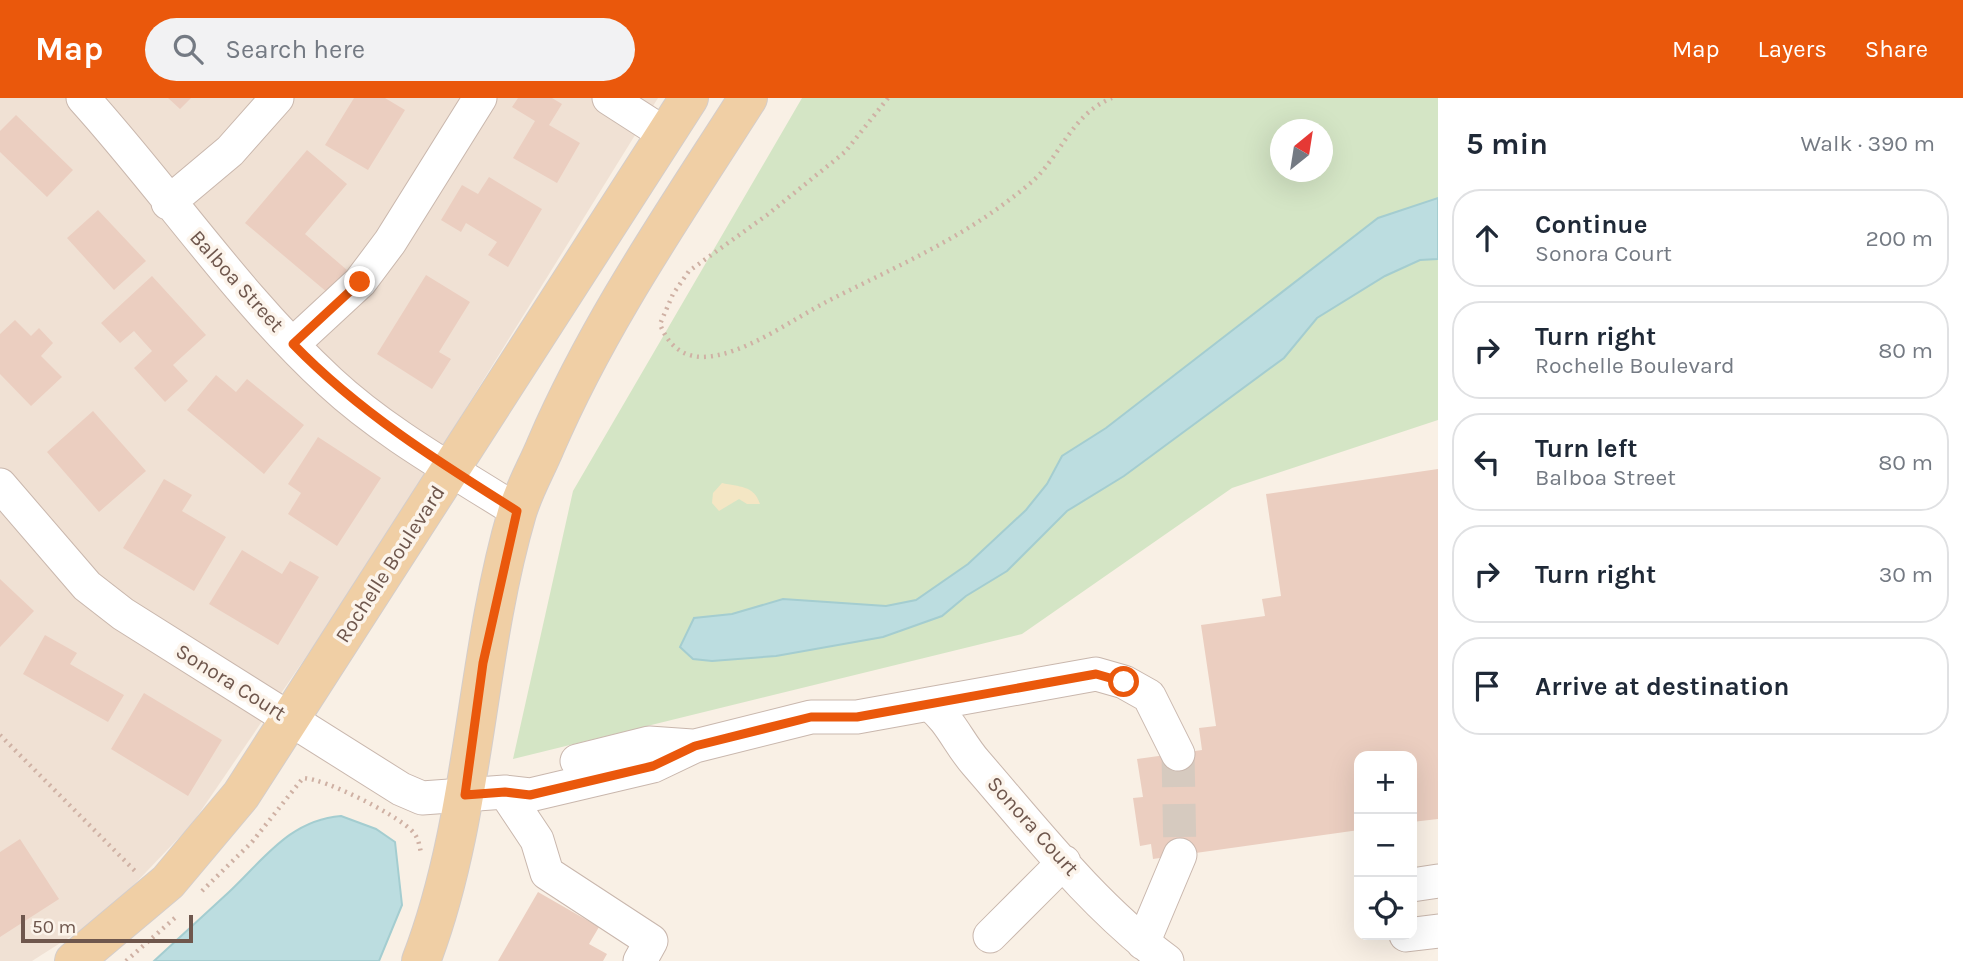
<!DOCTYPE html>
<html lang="en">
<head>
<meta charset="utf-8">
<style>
  :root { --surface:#fff; --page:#f2f2f3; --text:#1f2937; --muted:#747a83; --line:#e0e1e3; --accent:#ea580c }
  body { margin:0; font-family:Karla,sans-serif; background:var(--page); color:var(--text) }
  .controls { position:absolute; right:21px; bottom:21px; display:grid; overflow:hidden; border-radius:14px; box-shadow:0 7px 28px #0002 }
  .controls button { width:63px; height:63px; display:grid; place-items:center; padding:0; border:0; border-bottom:2px solid var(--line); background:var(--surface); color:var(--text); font:35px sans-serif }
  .compass { position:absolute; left:1270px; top:21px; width:63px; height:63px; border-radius:50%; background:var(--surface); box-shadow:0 7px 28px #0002; rotate:30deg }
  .scale { position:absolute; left:21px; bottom:18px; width:172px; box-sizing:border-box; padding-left:7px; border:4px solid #6f574d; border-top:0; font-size:19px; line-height:24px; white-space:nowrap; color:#6f574d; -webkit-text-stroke:5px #fcf4eb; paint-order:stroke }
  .stop { position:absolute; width:21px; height:21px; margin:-16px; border:5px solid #ea580c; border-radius:50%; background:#fff }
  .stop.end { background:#ea580c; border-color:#fff; box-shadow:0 2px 7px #0008 }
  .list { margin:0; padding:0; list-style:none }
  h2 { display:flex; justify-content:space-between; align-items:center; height:91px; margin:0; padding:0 28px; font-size:30px }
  h2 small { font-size:23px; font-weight:400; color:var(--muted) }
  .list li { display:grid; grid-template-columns:46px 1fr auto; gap:21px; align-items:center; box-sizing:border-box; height:98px; margin:0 14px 14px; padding:0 14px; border:2px solid var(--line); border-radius:28px }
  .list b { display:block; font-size:26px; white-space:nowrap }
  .list p { margin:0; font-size:23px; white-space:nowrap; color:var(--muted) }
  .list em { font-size:23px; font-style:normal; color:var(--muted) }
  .icon { flex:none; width:38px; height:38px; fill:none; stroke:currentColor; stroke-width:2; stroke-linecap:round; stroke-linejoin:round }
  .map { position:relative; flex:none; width:1438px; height:863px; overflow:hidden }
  header { display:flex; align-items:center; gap:42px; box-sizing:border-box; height:98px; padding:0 35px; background:var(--accent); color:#fff }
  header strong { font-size:33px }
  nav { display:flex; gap:38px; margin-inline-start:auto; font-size:24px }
  .search { width:490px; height:63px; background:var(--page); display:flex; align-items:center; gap:18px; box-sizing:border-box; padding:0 24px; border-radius:38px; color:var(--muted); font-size:26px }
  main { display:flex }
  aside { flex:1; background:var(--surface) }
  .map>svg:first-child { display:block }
  .residential { fill:#f0e1d4 }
  .green { fill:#d4e5c5; fill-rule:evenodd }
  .sand { fill:#f4e6c4 }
  .water { fill:#bcdde0; stroke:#a4cdd0; stroke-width:2 }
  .building { fill:#ebcec0 }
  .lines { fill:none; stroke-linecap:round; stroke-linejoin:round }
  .minor-tunnel { stroke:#d6cabf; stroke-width:33; stroke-dasharray:33 17; stroke-linecap:butt }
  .minor-casing { stroke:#c9b7ad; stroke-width:35 }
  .major-casing { stroke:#d4cdca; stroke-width:40 }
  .path { stroke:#cfb1a4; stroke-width:4.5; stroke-dasharray:2 5; stroke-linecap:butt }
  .minor { stroke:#fff; stroke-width:33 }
  .major { stroke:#f0cfa5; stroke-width:38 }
  .route { stroke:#ea580c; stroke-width:9 }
  .labels { text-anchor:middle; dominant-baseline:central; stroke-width:7; stroke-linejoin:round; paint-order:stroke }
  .street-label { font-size:21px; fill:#6f574d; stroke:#fcf4eb }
</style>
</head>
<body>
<header>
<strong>Map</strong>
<div class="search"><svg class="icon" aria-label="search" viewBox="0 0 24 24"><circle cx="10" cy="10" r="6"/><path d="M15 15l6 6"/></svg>Search here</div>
<nav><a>Map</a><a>Layers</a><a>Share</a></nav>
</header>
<main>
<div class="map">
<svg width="1438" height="863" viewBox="0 0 1438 863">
  <rect width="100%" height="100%" fill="#f9f0e5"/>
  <path class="residential" d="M0 0H658L372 462 192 726 106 816 32 863H0Z"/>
  <path class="green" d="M802 0H1438V322L1232 390 1022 536 513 661 573 393ZM1280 32H1322V74H1280Z"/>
  <path class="sand" d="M722 385C739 389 754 387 760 406H747L739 401 719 413 712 405 713 395Z"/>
  <path class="water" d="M1438 100V161L1420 162 1385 178 1317 220 1284 260 1124 378 1067 413 1007 473 966 498 942 518 883 539 776 558 712 563 693 561 680 549 694 520 732 516 783 501 886 508 916 502 968 466 1026 412 1047 386 1062 358 1106 330 1378 120Z
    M341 718 376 731 395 744 402 807 379 863H154C179 840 204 817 229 794 264 761 290 722 341 718Z"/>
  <path class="building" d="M168 0H191L180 11Z
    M354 0H385L405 12 368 72 325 47Z
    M518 0H552L562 6 549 27 580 45 557 85 513 60 535 23 512 9Z
    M16 17 73 72 47 99 0 54V33Z
    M307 52 347 86 305 136 347 172 328 195 245 125Z
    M489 79 542 111 508 169 488 157 497 144 466 125 461 134 441 122 462 87 478 96Z
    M98 112 146 163 114 192 67 140Z
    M426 177 470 204 439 254 451 261 432 291 377 256Z
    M152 178 206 237 173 267 188 283 165 304 134 270 152 253 134 233 120 245 101 225Z
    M15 222 31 238 39 230 53 245 41 258 62 279 31 308 0 276V236Z
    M216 277 236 294 247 281 304 327 264 376 187 312Z
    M93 313 146 373 99 414 47 354Z
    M318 339 381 380 337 448 288 416 301 395 288 386Z
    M1438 371V721L1412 724V658H1359V732L1153 761 1151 746 1140 748 1133 700 1143 699 1137 661 1202 652 1199 630 1216 628 1201 527 1265 518 1262 501 1281 498 1266 396Z
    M164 381 192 397 182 413 226 439 194 493 123 450Z
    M242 452 282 476 290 463 319 479 278 547 209 506Z
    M0 481 34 513 0 549Z
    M45 537 77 555 70 566 124 597 108 624 23 576Z
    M144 595 222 642 188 698 111 651Z
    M20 741 59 801 0 839V754Z
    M538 794 599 829 589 846 607 856 603 863H498Z"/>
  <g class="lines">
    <path class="minor-tunnel" d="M1178 656 1180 757"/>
    <defs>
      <path id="minor" d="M83 0C167 93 237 198 330 284 385 335 454 373 517 413
        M609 0 665 36
        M168 105 230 53 277 0
        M293 246 360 184 390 144 480 0
        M0 387 87 488 123 516 401 691 422 700 505 694 530 697 653 668 695 648 811 619H857L929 606C950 621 959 646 976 665 1035 733 1094 809 1167 863
        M929 606 1096 576 1124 584 1149 598 1178 656
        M577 663 649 645 692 648
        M505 694 537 742 547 775 651 843 640 863
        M1412 787 1438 783
        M1406 837 1438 833
        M990 838 1064 764
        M1143 845 1180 757"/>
      <path id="major" d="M74 863 168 784 241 697 689 0
        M421 863C476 720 474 562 517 415 524 391 537 369 546 347 599 224 676 113 748 0"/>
    </defs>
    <use href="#minor" class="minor-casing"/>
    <use href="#major" class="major-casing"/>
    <path class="path" d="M888 0 845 54 767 117 689 173 673 196 660 226C667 245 681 259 703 259 743 258 793 221 828 203 891 171 957 143 1013 99 1021 93 1030 86 1037 79 1063 52 1074 15 1112 0
      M0 637 136 774
      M202 793 252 744 303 680C326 681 393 715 410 731 418 738 419 745 421 755
      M126 863 176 819"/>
    <use href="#minor" class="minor"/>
    <use href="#major" class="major"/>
  </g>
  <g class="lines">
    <path class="route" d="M360 184 293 246C359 314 437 363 517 413L483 565 465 697 505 694 530 697 653 668 695 648 811 619H857L1096 576 1124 584"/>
  </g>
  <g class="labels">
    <g class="street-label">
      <text transform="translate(237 183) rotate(48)">Balboa Street</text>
      <text transform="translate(390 466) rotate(-57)">Rochelle Boulevard</text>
      <text transform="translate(231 584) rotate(32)">Sonora Court</text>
      <text transform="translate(1033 728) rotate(48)">Sonora Court</text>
    </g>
  </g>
</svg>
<div class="controls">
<button>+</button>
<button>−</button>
<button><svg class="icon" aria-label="locate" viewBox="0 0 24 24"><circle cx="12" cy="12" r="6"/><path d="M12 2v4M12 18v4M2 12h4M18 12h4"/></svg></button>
</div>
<svg class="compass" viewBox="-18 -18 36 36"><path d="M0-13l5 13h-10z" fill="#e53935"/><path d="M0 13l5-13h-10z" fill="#747a83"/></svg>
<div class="scale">50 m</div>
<div class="stop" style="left:1124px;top:584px"></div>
<div class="stop end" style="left:360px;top:184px"></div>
</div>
<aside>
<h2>5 min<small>Walk · 390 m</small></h2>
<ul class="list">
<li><svg class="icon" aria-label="ahead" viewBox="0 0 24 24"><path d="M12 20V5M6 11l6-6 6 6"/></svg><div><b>Continue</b><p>Sonora Court</p></div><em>200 m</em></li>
<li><svg class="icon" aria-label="right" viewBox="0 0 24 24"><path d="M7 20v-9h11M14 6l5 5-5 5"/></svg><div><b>Turn right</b><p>Rochelle Boulevard</p></div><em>80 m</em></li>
<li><svg class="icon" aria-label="left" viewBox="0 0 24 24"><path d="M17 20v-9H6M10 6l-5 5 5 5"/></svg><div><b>Turn left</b><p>Balboa Street</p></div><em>80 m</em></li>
<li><svg class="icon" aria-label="right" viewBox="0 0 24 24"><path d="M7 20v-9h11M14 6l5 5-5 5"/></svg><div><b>Turn right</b></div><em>30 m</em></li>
<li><svg class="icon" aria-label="arrive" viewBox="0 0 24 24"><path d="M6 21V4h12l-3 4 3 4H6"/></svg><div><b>Arrive at destination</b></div></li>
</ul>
</aside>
</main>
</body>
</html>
